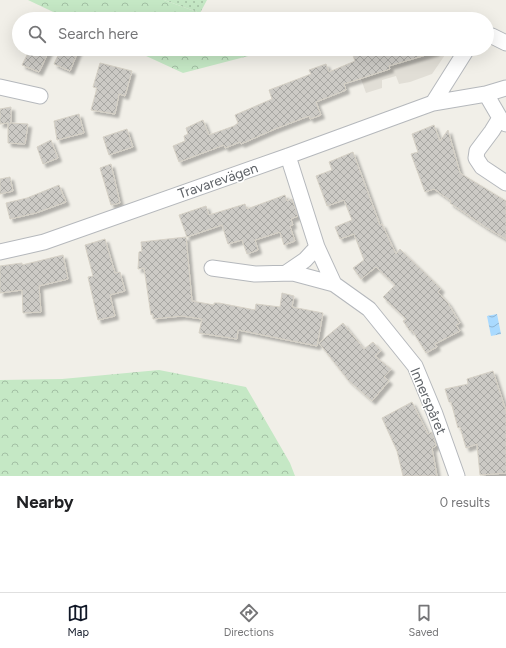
<!DOCTYPE html>
<html lang="en">
<head>
<meta charset="utf-8">
<style>
  :root { --surface:#fff; --page:#f2f2f2; --text:#202124; --muted:#757577; --line:#e0e0e0; --accent:#111827 }
  body { margin:0; font-family:Figtree,sans-serif; background:var(--page); color:var(--text) }
  .list { margin:0; padding:0; list-style:none }
  h2 { display:flex; justify-content:space-between; align-items:center; height:52px; margin:0; padding:0 16px; font-size:17px }
  h2 small { font-size:13px; font-weight:400; color:var(--muted) }
  .icon { flex:none; width:22px; height:22px; fill:none; stroke:currentColor; stroke-width:2; stroke-linecap:round; stroke-linejoin:round }
  .map { position:relative; flex:none; width:506px; height:476px; overflow:hidden }
  .search { position:absolute; background:var(--surface); box-shadow:0 4px 16px #0002; left:12px; right:12px; top:12px; height:44px; display:flex; align-items:center; gap:10px; box-sizing:border-box; padding:0 14px; border-radius:22px; color:var(--muted); font-size:15px }
  .sheet { height:116px; background:var(--surface) }
  nav { display:flex; justify-content:space-around; align-items:center; box-sizing:border-box; height:56px; border-top:1px solid var(--line); background:var(--surface); font-size:11px; color:var(--muted) }
  nav a { display:grid; justify-items:center; gap:2px }
  nav .on { color:var(--accent) }
  .map>svg:first-child { display:block }
  .education { fill:#e1ded6 }
  .grass { fill:url(#grass-dots) }
  .forest { fill:url(#forest-crowns) }
  .water { fill:url(#water-waves) }
  .building { fill:url(#building-cross-hatch); stroke:#d6d1c6; filter:url(#shadow) }
  .lines { fill:none; stroke-linecap:round; stroke-linejoin:round }
  .minor-casing { stroke:#b5b8bc; stroke-width:17 }
  .minor { stroke:#fff; stroke-width:15 }
  .labels { text-anchor:middle; dominant-baseline:central; stroke-width:3; stroke-linejoin:round; paint-order:stroke }
  .street-label { font-size:14px; fill:#5f6368; stroke:#fff }
</style>
</head>
<body>
<div class="map">
<svg width="506" height="476" viewBox="0 0 506 476">
  <defs>
    <pattern id="grass-dots" width="8" height="8" patternUnits="userSpaceOnUse"><rect width="8" height="8" fill="#c5e8c5"/><path d="M2 2h.1M6 6h.1" fill="none" stroke="#a3c0a4" stroke-width="1.8" stroke-linecap="round"/></pattern>
    <pattern id="forest-crowns" width="20" height="18" patternUnits="userSpaceOnUse"><rect width="20" height="18" fill="#c5e8c5"/><path d="M2 6a3 3 0 1 1 6 0M12 15a3 3 0 1 1 6 0" fill="none" stroke="#a3c0a4"/></pattern>
    <pattern id="water-waves" width="16" height="10" patternUnits="userSpaceOnUse"><rect width="16" height="10" fill="#aadaff"/><path d="M0 5q4-4 8 0t8 0" fill="none" stroke="#8eb4d2"/></pattern>
    <pattern id="building-cross-hatch" width="8" height="8" patternUnits="userSpaceOnUse"><rect width="8" height="8" fill="#cccac5"/><path d="M0 0l8 8M0 8l8-8" fill="none" stroke="#a9a8a4"/></pattern>
    <filter id="shadow"><feDropShadow dx="3.5" dy="3.5" stdDeviation="1" flood-color="#0004"/></filter>
  </defs>
  <rect width="100%" height="100%" fill="#f1efe8"/>
  <path class="education" d="M432 49H449L432 74 410 82 399 84 396 76 382 80V88L366 93 361 79 389 69 388 62 407 61 433 53Z"/>
  <path class="grass" d="M164 0H207L200 13Z"/>
  <path class="forest" d="M28 0H164L200 13 244 19H68Z
    M131 49H275L183 73Z
    M159 370 246 387 290 463 295 476H0V380L62 379Z"/>
  <path class="water" d="M497 314 501 334 491 336 487 316Z"/>
  <path class="building" d="M30 49H50L39 72 22 65Z
    M61 49H79L70 71 54 64Z
    M366 49H435L436 52 389 66 390 69 344 84 346 90 316 102 321 115 310 119 309 116 275 129 241 144 240 142 225 148 224 145 179 162 173 146 185 141 184 136 188 134 186 128 203 120 209 135 234 126 238 123 235 115 272 99 269 90 311 74 309 70 326 64 329 72 355 61 352 53Z
    M100 63 132 71 125 96 119 94 115 114 91 110 97 88 93 87Z
    M11 107V122L10 123 28 124 25 144 8 143V123L0 124V109Z
    M79 114 84 133 57 140 54 121Z
    M434 125 440 141 448 130 460 173 506 201V239L487 228 450 203 451 201 434 189 425 192 411 154 418 152 412 134Z
    M127 129 133 147 109 155 103 137Z
    M51 140 58 158 43 164 37 147Z
    M353 152 380 225 382 224 396 254 400 249 434 282 441 289 438 292 448 303 460 323 456 325 460 331 435 344 437 347 426 353 412 330 410 331 403 321 406 319 383 297 395 285 376 267 361 279 353 268 364 260 354 234 340 239 335 227 352 220 344 200 327 206 316 176 332 170 329 162Z
    M111 164 120 203 111 205 100 168Z
    M10 177 13 191 0 194V179Z
    M59 185 66 202 36 213 10 219 6 203 27 198Z
    M285 195 287 201 292 199 298 216 291 219 293 225 290 226 295 241 284 245 280 232 255 240 258 250 247 254 242 240 228 244 222 225 187 237 179 215 206 206 209 215 245 204 247 209Z
    M186 237 192 301 214 305V303H219L255 310 256 304 280 307 282 293 294 296 292 307 323 313 317 346 238 330 237 339 199 333 202 319 182 316 153 319V314L151 315 144 268 138 269 139 252 142 251 141 242Z
    M105 239 115 273 120 272 125 291 110 295 115 316 98 320 88 277 93 276 85 245Z
    M63 255 68 279 39 286 41 312 23 313 22 290 0 293V266L22 263V265Z
    M343 323 364 349 373 342 381 351 375 356 391 369 384 377 389 381 372 401 348 380 319 343Z
    M493 371 506 411V473L480 475 477 444 466 448 460 427 458 428 451 402H449L445 389 468 384 467 379Z
    M412 402 428 434 432 432 433 434 436 446 432 448 437 476H403L397 451 382 418Z"/>
  <g class="lines">
    <defs>
      <path id="minor" d="M487 37 492 36 506 43
        M0 87 40 96
        M486 94 500 118 506 124
        M433 103 467 49
        M500 118 492 131 477 151 476 158 482 167 506 183
        M288 156 317 247 334 284 369 309 415 366 435 414 457 476
        M0 252 44 242 288 156 433 103 486 94 506 88
        M212 268 255 274 293 273 334 284
        M286 273 305 260 317 247"/>
    </defs>
    <use href="#minor" class="minor-casing"/>
    <use href="#minor" class="minor"/>
  </g>
  <g class="labels">
    <g class="street-label">
      <text transform="translate(218 181) rotate(-19)">Travarevägen</text>
      <text transform="translate(428 401) rotate(67)">Innerspåret</text>
    </g>
  </g>
</svg>
<div class="search"><svg class="icon" aria-label="search" viewBox="0 0 24 24"><circle cx="10" cy="10" r="6"/><path d="M15 15l6 6"/></svg>Search here</div>
</div>
<section class="sheet">
<h2>Nearby<small>0 results</small></h2>
<ul class="list">
</ul>
</section>
<nav>
<a class="on"><svg class="icon" aria-label="map" viewBox="0 0 24 24"><path d="M3 6l6-2 6 2 6-2v14l-6 2-6-2-6 2zM9 4v14M15 6v14"/></svg>Map</a>
<a><svg class="icon" aria-label="directions" viewBox="0 0 24 24"><path d="M12 3l9 9-9 9-9-9zM9 14v-3h6M13 9l2 2-2 2"/></svg>Directions</a>
<a><svg class="icon" aria-label="saved" viewBox="0 0 24 24"><path d="M7 4h10v16l-5-4-5 4z"/></svg>Saved</a>
</nav>
</body>
</html>
